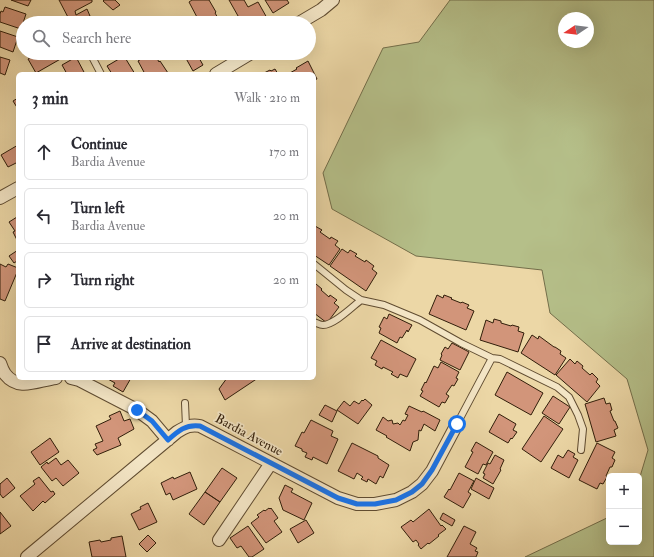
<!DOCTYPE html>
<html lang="en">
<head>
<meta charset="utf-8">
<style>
  :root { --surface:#fff; --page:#f7f7f7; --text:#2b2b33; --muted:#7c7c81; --line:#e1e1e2 }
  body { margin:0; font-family:"IM FELL Double Pica",serif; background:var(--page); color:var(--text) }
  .controls { position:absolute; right:12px; bottom:12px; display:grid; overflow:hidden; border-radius:6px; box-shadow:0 4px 16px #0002 }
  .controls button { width:36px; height:36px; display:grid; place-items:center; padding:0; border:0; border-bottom:1px solid var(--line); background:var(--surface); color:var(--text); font:20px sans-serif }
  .compass { position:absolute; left:558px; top:12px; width:36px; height:36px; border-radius:50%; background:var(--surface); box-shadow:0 4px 16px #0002; rotate:257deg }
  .stop { position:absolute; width:12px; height:12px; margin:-9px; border:3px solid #1a73e8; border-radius:50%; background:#fff }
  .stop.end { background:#1a73e8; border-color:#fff; box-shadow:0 1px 4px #0008 }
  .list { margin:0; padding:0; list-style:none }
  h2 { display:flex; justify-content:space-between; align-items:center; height:52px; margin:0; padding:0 16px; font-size:17px }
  h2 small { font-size:13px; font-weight:400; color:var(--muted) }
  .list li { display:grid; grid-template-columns:26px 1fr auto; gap:12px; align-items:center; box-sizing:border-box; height:56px; margin:0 8px 8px; padding:0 8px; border:1px solid var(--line); border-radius:6px }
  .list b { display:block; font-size:15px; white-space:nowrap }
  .list p { margin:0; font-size:13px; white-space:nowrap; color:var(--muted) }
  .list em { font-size:13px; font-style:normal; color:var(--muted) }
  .icon { flex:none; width:22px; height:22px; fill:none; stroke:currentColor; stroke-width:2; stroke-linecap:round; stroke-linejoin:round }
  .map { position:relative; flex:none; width:654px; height:557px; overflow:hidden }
  .search { position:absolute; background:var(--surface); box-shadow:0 4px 16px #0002; left:16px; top:16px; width:300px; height:44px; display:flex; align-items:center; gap:10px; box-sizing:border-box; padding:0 14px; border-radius:22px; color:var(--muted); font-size:15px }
  .panel { position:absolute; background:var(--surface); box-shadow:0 4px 16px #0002; left:16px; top:72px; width:300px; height:308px; border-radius:6px }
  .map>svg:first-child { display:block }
  .green { fill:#b5bf89; stroke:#736e4a; fill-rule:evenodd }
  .building { fill:#d2957a; stroke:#311e0a }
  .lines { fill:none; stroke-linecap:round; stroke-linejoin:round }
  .lane-casing { stroke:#604c31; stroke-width:8 }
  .street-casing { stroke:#604c31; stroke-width:14 }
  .lane { stroke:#f3e5c5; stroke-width:6 }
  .street { stroke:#f3e5c5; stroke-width:12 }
  .route { stroke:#1a73e8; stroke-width:5 }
  .labels { text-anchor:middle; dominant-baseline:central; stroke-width:3.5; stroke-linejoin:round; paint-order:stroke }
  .street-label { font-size:13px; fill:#311e0a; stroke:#f3e5c5 }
</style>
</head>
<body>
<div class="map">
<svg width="654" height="557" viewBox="0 0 654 557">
  <rect width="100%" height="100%" fill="#ecd7a6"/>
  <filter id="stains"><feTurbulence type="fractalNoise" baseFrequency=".005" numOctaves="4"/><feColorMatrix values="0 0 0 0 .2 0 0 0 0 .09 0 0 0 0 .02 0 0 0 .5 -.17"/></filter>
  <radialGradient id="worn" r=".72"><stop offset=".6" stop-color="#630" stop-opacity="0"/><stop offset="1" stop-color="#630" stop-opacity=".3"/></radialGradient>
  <path class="green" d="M450 0H654V557H525L609 517V542H639V480L648 450 627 379 550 313 542 270 416 256 332 209 323 173 383 48 419 42ZM564 18H588V42H564Z"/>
  <path class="building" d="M11 0H31L28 6Z
    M59 0H92V2L75 11 76 15 87 9 90 16 77 23H71Z
    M104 0H115L120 5 113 10 103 1Z
    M192 0H209L216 12 215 13 221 23H199L198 21H199L189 2Z
    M229 0H244L248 7 258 2 267 18 258 23H242Z
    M265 0H287L289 3 273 13Z
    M5 7 26 14 21 29 0 22V14L1 11 3 12Z
    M0 31 18 37 13 52 0 47Z
    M39 53H71L36 73 28 59Z
    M151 53H154L159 62 160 61 168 73 166 74H145L138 61Z
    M183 53H205V54L199 58 203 65 193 71Z
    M124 56 135 74H112L107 66Z
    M0 57 10 60 5 75 0 73Z
    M76 57 85 74H67L62 65Z
    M308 61 317 79 314 80V74H288L297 69 296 68Z
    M275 69 278 74H262L270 70 271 71Z
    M18 98V109L13 101Z
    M18 145V162L8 167 1 155Z
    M17 217 18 219 17 240 13 232 15 231 9 222Z
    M315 226 322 230 320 232 330 239 331 237 338 241 335 245 340 249 329 265 314 255V227Z
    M342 249 348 253 350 250 357 254 355 256 365 262 366 260 374 266 372 269 377 273 366 291 330 266Z
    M18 250V263L17 261 14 263 9 256Z
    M0 264 6 267 8 264 18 268V270L5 301 0 299Z
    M316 284 322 289 321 290 329 297 330 295 337 300 334 303 339 307 327 323 314 313V286Z
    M437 295 443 298 444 295 452 298 451 299 461 303 462 302 469 305 467 308 474 311 466 330 429 314Z
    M389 314 412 325 408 332 407 330 402 338 400 337 397 343 379 333 381 328 379 327 384 317 387 319Z
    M494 319 501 321V323L511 326 512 325 519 327 518 331 524 333 518 352 480 340 486 320 493 323Z
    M532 335 538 339 539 336 554 347H555L561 351 560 354 566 358 555 375 521 353Z
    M381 340 416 359 407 377 400 374 398 378 391 374 393 372 383 367 382 369 375 365 377 361 371 358Z
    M452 343 469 352 460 370 440 360 442 355 441 354 445 347 448 349Z
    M570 359 575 364 577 361 583 366 582 368 590 375 592 373 598 379 596 382 600 386 587 402 556 375Z
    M441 362 459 372 456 378 458 379 454 386 452 385 446 394 449 396 445 403 442 402 439 407 420 396 423 391 421 390 425 382 426 383 434 366 438 368Z
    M507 372 543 393 531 415 495 395Z
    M106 378H131L123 392 113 386 115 383Z
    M227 378H258L225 400 219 389Z
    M553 396 570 407 559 424 542 413Z
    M604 398 606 404 610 403 612 410 610 411 614 421H615L618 428 614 430 616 436 596 442 585 404Z
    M365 399 372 405 358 424 337 410 344 401 350 406 354 401 359 404 362 400 363 401Z
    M325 405 337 411 332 422 319 415Z
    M409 406 422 412 423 411 440 420 435 431 424 424 421 431 419 430 418 440 413 442 410 451 386 437 387 436 376 430 383 417 388 421 392 420 393 424 398 423 400 425 403 420 405 421 408 415 405 414Z
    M120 411 124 421 130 419 134 429 118 438 121 445 97 455 93 450 97 448 95 444 103 441 96 426 111 419 109 416Z
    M499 414 516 424 513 430 517 432 512 439 511 438 508 443 489 432Z
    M544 416 563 429 541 462 522 449Z
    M311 420 333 431 331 436 338 439 327 464 313 457 312 460 305 457 307 453 302 451V449L295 446 302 432 304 433Z
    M50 438 59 452 40 465 31 452Z
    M476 442 493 452 486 465 483 464 478 474 465 467 473 452 471 451Z
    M352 443 378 456V458L389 465 383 478 380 476 376 484 368 479 367 482 361 479 363 477 357 473 354 479 338 471Z
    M597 443 615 452 612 458 615 460 612 467H610L606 476 607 477 603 484 600 483 597 489 579 480Z
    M568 450 575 454 573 457 578 460 569 478 551 468 558 455 563 458Z
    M495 455 504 460 500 469 501 470 493 484 483 478 485 474 483 473 488 463 490 464Z
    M56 458 61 465 68 460 79 473 63 486 56 478 52 481 41 467 47 462 48 464Z
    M222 468 237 478 220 502 205 492Z
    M190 472 197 489 173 500 170 493 166 495 161 483 173 477 174 479Z
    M459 473 474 481 468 492 471 494 463 508 444 497 449 489 450 490Z
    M39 477 51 492 53 491 55 494 45 503 43 501 33 511 20 496 35 484 33 481Z
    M7 478 15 488 3 498 0 494V484Z
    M476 478 494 488 489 499 471 489Z
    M285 485 293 489 291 492 312 503 304 520 283 510 279 498Z
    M205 492 220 502 204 525 189 514Z
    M148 503 157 522 139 530 131 514 141 509 140 507Z
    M269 508 270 509 271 508 278 518 274 521 282 532 266 543 251 523 259 517 257 515 264 510 265 511Z
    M429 509 441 526 442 525 446 529 438 535 439 536 429 544 428 543 421 549 418 545 419 544 416 540 413 542 401 527 411 520 413 522Z
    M0 512 11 526 0 534Z
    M443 513 455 520 452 526 440 519Z
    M306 520 314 533 298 543 290 529Z
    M248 526 264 549 252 557H249L241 546 237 548 230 538Z
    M464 526 476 532 470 544 477 548 475 551 478 552 476 557H447Z
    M148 535 156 543 147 552 139 544Z
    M122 536 126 557H92L89 542 100 540 101 542 111 540V538Z"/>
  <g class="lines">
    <defs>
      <path id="lane" d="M90 53 101 74
        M314 264 346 290 361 300 384 305 420 320 461 343 492 358 500 359 557 387 569 397 578 415 583 429 581 450
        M314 322C317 323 320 325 323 325 334 325 352 307 361 300
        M185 403 186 426
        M457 424 492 358"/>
      <path id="street" d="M299 23 321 10 333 0
        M216 74 251 53
        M0 198 18 188
        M0 363C1 366 3 371 5 374 19 392 38 380 56 378
        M71 378 79 380 137 410 152 421 168 440
        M219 540 271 463
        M27 557 177 432C185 427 191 424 200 426L338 498 357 504H375L396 500 412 492 422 484 432 471 457 424"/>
    </defs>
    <use href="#lane" class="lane-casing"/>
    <use href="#street" class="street-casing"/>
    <use href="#lane" class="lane"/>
    <use href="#street" class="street"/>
  </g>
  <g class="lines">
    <path class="route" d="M137 410 152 421 168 440C178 431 186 424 200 426L338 498 357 504H375L396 500 412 492 422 484 432 470 457 424"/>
  </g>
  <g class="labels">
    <g class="street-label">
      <text transform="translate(249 435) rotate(28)">Bardia Avenue</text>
    </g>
  </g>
  <rect width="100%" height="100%" filter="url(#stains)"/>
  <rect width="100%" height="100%" fill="url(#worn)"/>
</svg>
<div class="controls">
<button>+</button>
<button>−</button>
</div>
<svg class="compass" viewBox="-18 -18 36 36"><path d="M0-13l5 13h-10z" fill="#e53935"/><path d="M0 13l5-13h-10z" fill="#7c7c81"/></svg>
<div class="stop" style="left:457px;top:424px"></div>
<div class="stop end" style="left:137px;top:410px"></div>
<div class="search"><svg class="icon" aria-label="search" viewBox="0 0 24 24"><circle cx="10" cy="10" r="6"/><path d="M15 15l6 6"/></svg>Search here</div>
<section class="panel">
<h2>3 min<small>Walk · 210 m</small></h2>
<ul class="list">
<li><svg class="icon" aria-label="ahead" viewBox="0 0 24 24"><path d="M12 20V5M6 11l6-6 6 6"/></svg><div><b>Continue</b><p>Bardia Avenue</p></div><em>170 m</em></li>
<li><svg class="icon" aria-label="left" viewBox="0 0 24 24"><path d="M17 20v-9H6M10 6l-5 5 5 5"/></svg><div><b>Turn left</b><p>Bardia Avenue</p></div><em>20 m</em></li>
<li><svg class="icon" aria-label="right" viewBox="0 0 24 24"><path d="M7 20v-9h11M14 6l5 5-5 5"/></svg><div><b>Turn right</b></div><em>20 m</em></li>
<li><svg class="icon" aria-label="arrive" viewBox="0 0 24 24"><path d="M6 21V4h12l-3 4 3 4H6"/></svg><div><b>Arrive at destination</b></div></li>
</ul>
</section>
</div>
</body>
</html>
